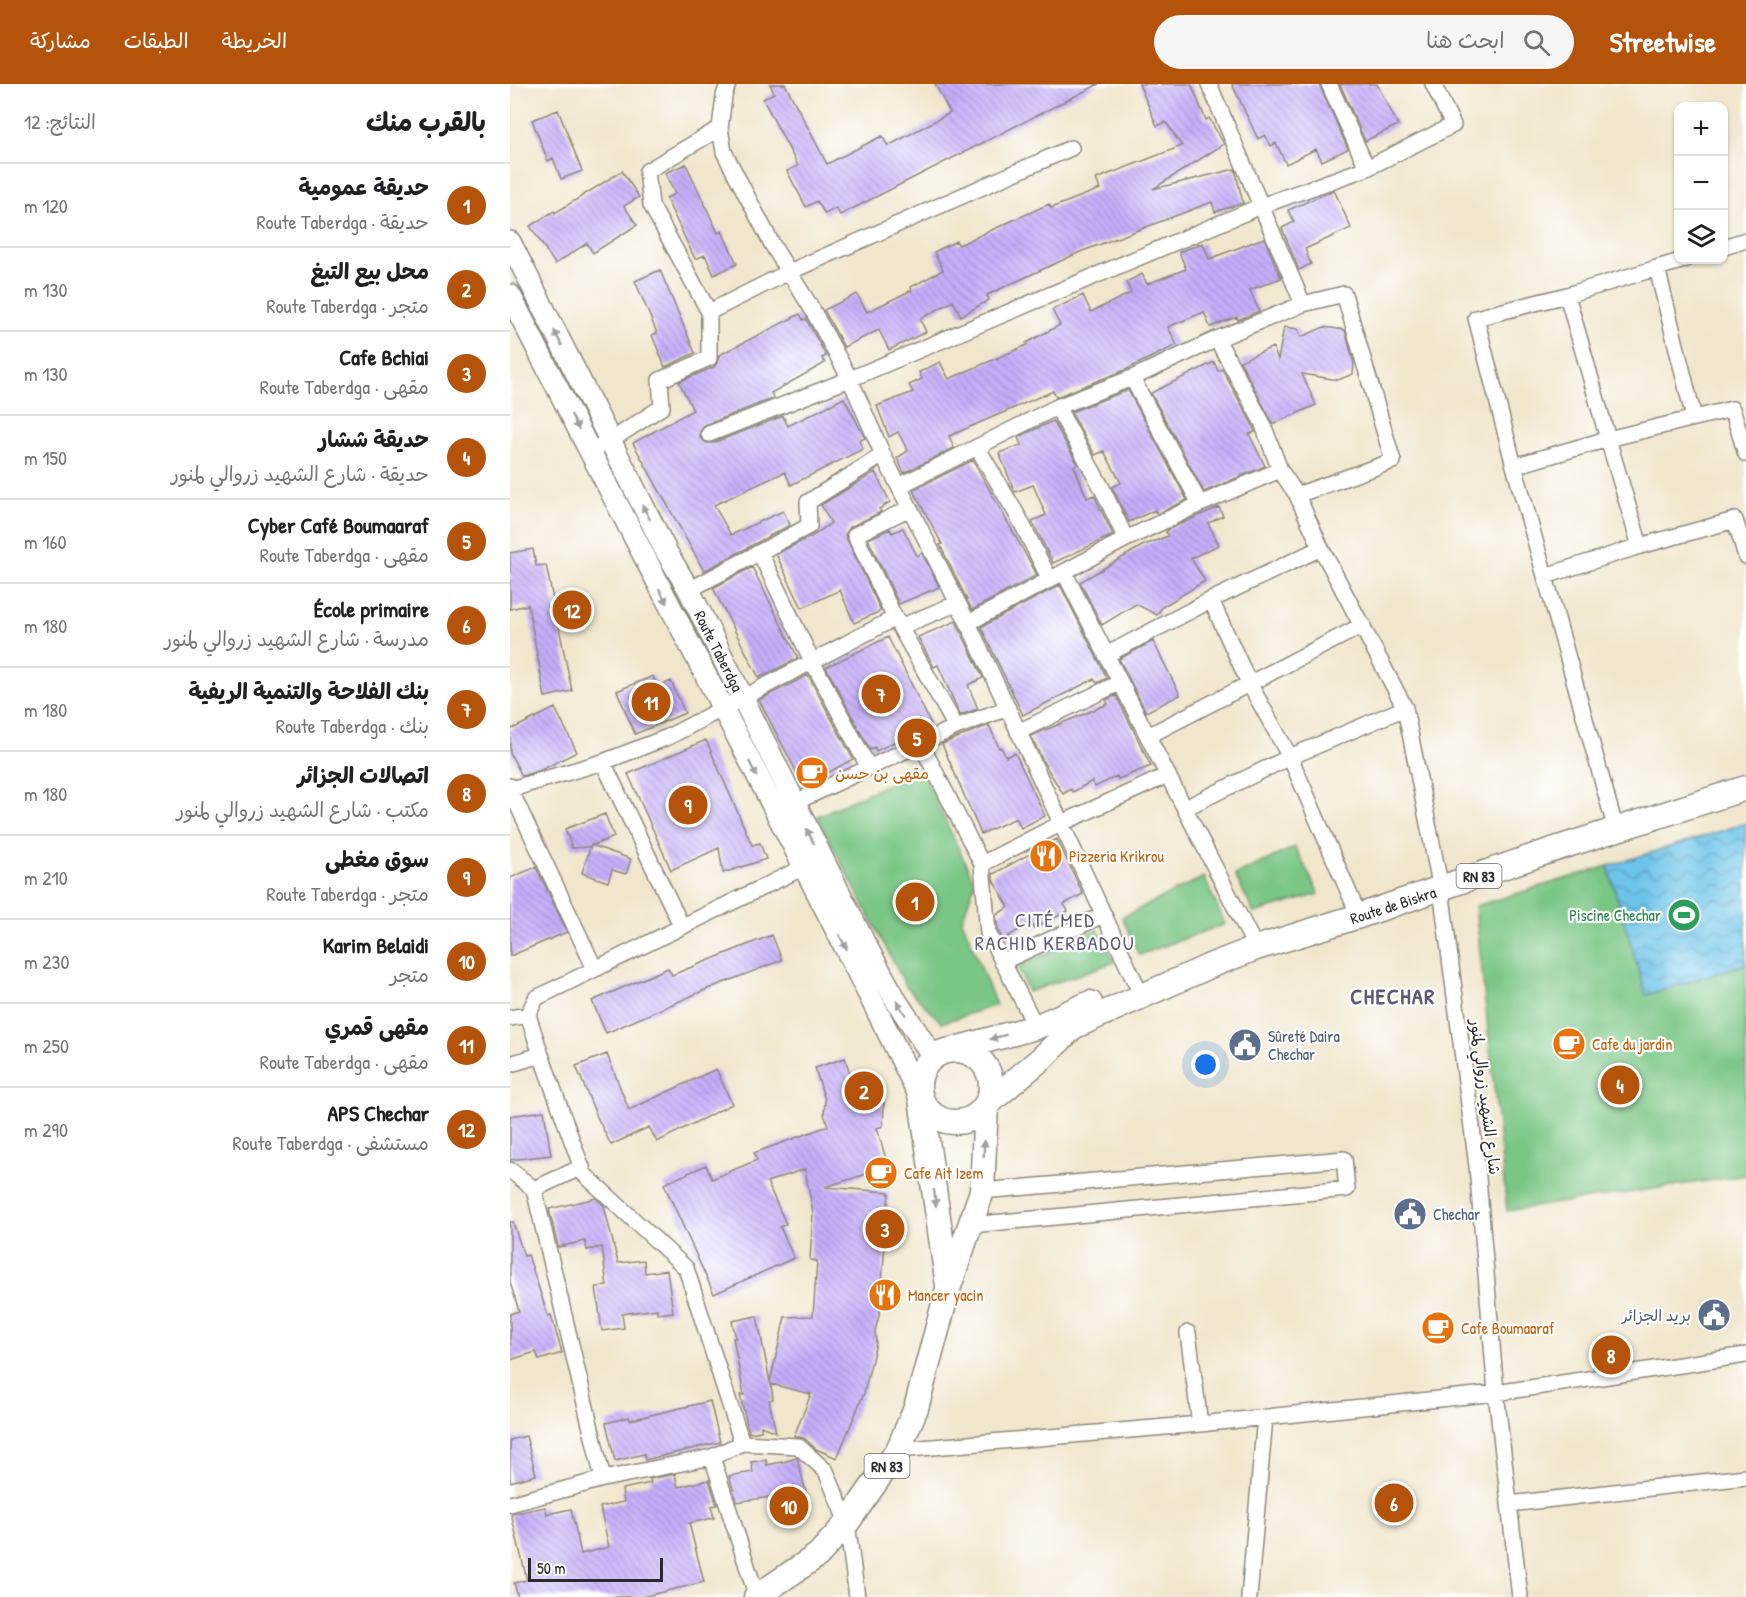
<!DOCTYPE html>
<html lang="ar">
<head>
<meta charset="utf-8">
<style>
  :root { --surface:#fff; --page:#f6f6f6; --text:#202124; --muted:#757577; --line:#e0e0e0; --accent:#b45309 }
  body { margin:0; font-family:"Patrick Hand","Playpen Sans Arabic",sans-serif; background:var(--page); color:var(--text); direction:rtl }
  .controls { position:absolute; right:18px; top:18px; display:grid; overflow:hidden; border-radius:12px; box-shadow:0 2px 4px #0004 }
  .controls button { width:54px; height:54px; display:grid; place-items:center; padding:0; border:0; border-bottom:2px solid var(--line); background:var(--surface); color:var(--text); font:30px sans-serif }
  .scale { position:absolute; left:18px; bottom:15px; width:135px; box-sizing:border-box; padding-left:6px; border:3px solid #2b2b2b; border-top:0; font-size:16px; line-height:21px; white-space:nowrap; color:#2b2b2b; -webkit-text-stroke:4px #fff; paint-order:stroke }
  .you { position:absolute; left:696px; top:981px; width:21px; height:21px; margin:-15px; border:4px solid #fff; border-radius:50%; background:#1a73e8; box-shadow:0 0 0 9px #1a73e833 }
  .badge { display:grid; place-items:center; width:39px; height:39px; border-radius:50%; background:var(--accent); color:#fff; font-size:20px; font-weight:700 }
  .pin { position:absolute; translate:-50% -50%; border:3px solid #fff; box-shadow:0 2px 6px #0006 }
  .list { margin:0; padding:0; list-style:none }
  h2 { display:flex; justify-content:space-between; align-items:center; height:78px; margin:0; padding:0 24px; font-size:26px }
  h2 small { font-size:20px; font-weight:400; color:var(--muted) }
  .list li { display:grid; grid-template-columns:39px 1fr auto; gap:18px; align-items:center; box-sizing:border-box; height:84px; padding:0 24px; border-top:2px solid var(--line) }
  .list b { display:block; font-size:22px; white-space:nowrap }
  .list p { margin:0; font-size:20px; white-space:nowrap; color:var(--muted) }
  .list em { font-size:20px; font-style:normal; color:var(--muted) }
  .icon { flex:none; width:33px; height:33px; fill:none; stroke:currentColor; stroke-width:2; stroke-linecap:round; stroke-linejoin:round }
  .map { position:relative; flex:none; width:1236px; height:1513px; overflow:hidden; direction:ltr }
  header { display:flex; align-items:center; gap:36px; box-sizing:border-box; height:84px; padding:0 30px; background:var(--accent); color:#fff }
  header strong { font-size:28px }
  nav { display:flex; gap:33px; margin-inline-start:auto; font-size:21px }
  .search { width:420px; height:54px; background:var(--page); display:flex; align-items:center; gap:15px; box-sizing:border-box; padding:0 21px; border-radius:33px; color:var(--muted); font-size:22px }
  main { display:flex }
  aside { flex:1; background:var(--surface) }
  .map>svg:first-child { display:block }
  .green { fill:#7ac685; stroke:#527858; stroke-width:1.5 }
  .water { fill:url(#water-waves); stroke:#4c788a; stroke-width:1.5 }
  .building { fill:url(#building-back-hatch) }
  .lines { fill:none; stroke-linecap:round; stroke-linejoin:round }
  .street-casing { stroke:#8e887c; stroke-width:18 }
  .secondary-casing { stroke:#8e887c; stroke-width:24 }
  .primary-casing { stroke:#8e887c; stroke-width:27 }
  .street { stroke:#fff; stroke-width:15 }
  .secondary { stroke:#fff; stroke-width:21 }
  .primary { stroke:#fff; stroke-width:24 }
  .oneway { fill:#a0a0a0 }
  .labels { text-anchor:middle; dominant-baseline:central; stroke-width:4.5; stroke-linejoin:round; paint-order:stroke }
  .shield { fill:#fff; stroke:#6b6b6b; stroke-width:1.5 }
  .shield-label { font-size:15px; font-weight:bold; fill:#2b2b2b }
  .street-label { font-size:16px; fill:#2b2b2b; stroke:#fff }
  .food-label { font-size:16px; fill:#c56008; stroke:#fff; text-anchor:start }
  .leisure-label { font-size:16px; fill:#27864d; stroke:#fff; text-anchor:end }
  .service-label { font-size:16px; fill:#4e5e75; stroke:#fff; text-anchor:start }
  .quarter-label { font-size:20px; letter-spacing:1.5px; fill:#615974; stroke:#fff }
  .district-label { font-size:22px; font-weight:bold; letter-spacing:1.5px; fill:#615974; stroke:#fff }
</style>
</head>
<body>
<header>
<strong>Streetwise</strong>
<div class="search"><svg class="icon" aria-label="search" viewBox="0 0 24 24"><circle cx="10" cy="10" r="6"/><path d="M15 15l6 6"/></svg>ابحث هنا</div>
<nav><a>الخريطة</a><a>الطبقات</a><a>مشاركة</a></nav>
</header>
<main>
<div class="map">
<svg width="1236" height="1513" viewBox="0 0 1236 1513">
  <defs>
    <pattern id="water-waves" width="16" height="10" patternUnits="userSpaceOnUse" patternTransform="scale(1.5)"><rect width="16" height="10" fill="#6dc4ea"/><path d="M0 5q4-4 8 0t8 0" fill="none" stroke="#5a9fbe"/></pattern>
    <pattern id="building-back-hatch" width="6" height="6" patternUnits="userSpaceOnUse" patternTransform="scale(1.5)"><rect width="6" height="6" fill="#c6affb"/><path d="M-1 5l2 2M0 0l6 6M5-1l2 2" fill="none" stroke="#a18fcb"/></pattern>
  </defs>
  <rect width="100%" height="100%" fill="#fff"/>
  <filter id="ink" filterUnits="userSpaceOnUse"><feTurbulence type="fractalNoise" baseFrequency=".0167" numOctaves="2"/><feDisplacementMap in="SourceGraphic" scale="12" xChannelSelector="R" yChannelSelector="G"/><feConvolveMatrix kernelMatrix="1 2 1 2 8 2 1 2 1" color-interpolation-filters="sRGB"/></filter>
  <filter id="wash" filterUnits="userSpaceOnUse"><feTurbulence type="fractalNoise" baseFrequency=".008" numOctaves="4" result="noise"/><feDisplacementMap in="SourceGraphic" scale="24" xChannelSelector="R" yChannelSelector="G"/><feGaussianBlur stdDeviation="1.35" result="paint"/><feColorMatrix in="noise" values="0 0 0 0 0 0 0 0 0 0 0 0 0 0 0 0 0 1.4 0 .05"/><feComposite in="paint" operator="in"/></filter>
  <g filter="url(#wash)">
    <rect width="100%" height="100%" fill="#f0e6cc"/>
    <path class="green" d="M411 685 465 799 452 836 486 921 432 939 396 902 307 732Z
      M785 763 809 810 744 829 725 791Z
      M1098 782 1136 910 1236 880V1091L997 1127 965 822Z
      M694 793 715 840 629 871 612 833Z
      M588 845 605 878 518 908 508 883Z"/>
    <path class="water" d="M1236 739V880L1136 911 1098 782Z"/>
    <g id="blocks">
      <path class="building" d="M260 0H275L317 80 372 52 378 62 440 29 425 0H589L330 131 326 124 315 130 307 117 296 123 277 87 288 82 253 15 264 9Z
        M629 0H681L696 36 699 34 714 60 643 105 725 85 733 119 705 128 702 118 570 168 477 211 479 216 451 232 443 217 410 235 416 248 379 266 369 246 334 263 314 226 347 210 357 228 402 206 401 203 433 186 424 168 446 157 449 161 539 120 541 124 590 105 586 95 672 62 656 38 647 42Z
        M722 0H809L838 65 812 77 806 65 776 80 766 59 761 62 755 51 748 55Z
        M830 0H867L888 41 855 57Z
        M48 26 72 87 51 95 43 74 38 77 22 36Z
        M176 80 208 149 212 147 227 180 204 191 195 171 185 175 156 114 165 110 155 89Z
        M112 87 129 113 114 122 127 141 83 169 77 159 45 180 20 142 44 127 45 129Z
        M824 106 841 144 795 165 801 180 789 186 772 144 784 138 778 126Z
        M754 154 771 194 740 206 749 227 728 236 727 233 700 243 694 228 658 243 667 261 615 286 546 313 543 307 439 352 444 364 394 389 387 374 398 367 388 348 379 353 367 322 403 308 399 301 412 295 409 288 430 278 439 295 517 261 516 259 550 241 542 226 573 211 581 228 621 209 616 198 632 190 637 200 676 185 669 168 693 159 699 175Z
        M150 186 185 269 155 283 142 251 147 249 125 197Z
        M290 230 293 236 296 235 316 272 312 274 315 279 261 309 264 314 195 341 190 348V354L197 359H203L273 332 278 342 334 314 355 354 349 357 353 365 281 401 275 388 204 421 221 451 273 427 280 441 194 487 123 359 183 326 169 298 204 283 207 279 209 271Z
        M774 243 788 245 791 253 814 243 835 246 844 280 843 290 828 296 792 290 806 321 763 340 730 277 763 263 768 276Z
        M704 278 708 287 712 285 743 342 745 348 739 350 755 382 694 408 641 309Z
        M618 306 677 416 647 430 645 426 619 438 602 403 611 399 594 367 585 371 561 328Z
        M543 337 568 380 564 382 577 414 584 411 603 451 543 479 522 437 536 431 523 401 505 408 489 369 511 361 508 353Z
        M463 376 527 491 462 526 430 461 432 460 403 406Z
        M365 388 380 418 369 425 371 428 340 443 335 451 371 527 344 539 330 506 292 524 266 470 304 451 321 439 311 421Z
        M709 423 713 432 698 439 709 461 681 474 695 497 652 523 647 531 626 520 592 541 570 498 632 462 658 452 656 448 659 445Z
        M393 444 407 472 412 469 429 503 389 520 358 455 380 445 382 449Z
        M23 465 26 482 36 481 62 607 35 613 18 521 0 525V469Z
        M242 483 288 574 249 594 203 504Z
        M550 501 597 594 587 599 584 595 513 631 471 543Z
        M446 537 473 594 458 601 468 625 450 631 428 581 424 583 408 553Z
        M378 553 421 640 366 667 365 663 360 666 316 583Z
        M643 557 670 611 636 628 609 575Z
        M298 591 343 675 294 702 249 616Z
        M143 592 147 603 161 597 175 629 125 650 107 607Z
        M606 611 641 682 608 695 607 692 585 703 582 697 563 708 561 705 553 710 535 681 521 652 598 620 596 616Z
        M45 624 67 668 31 686 12 692 0 669V646Z
        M479 641 489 664 491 663 496 673 505 669 535 732 511 744 506 734 471 750 432 660Z
        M196 656 242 761 250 759 256 775 213 789 209 764 161 786 118 690Z
        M95 730 104 753 78 763 62 764 55 745Z
        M547 755 573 810 554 820 558 827 524 844 521 838 493 856 488 846 486 831 499 823 483 796V790Z
        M81 761 121 775 116 790 102 786 98 798 72 789Z
        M26 783 57 848 0 872V794Z
        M262 851 272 876 195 906 96 949 82 917 158 884 162 891Z
        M97 970 119 1026 206 985 222 1020 147 1058 139 1043 101 1061 87 1033 66 982Z
        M335 974 349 1018 374 1019 373 1042 367 1044 376 1075V1084L315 1103 379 1108 372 1198H376L374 1223H371L365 1247 366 1259 354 1309 327 1374 306 1365 294 1354 284 1352 301 1310 261 1300 263 1315 259 1316 266 1348 251 1342V1347L239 1349 230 1311H234L223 1254H226L222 1237 247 1232 260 1298 275 1233 303 1232 307 1177 300 1176 303 1129 295 1085 257 1098 276 1140 270 1143 284 1174 204 1210 154 1100 196 1081 202 1095 247 1076 244 1069 318 1042 314 1030 315 1016 305 984Z
        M34 1027 41 1071 0 1076V1032Z
        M86 1114 94 1122 108 1179 134 1176 135 1189 157 1186 163 1228 147 1230V1225L112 1230 114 1244 92 1247 86 1203 97 1202 92 1163 77 1166 75 1157 48 1163 39 1125Z
        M0 1138H3L14 1172 18 1171 38 1232 41 1231 52 1269 29 1276 26 1268 0 1276V1230L9 1227 0 1198Z
        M200 1317 210 1358 135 1376 134 1370 105 1377 96 1339 119 1333 120 1336Z
        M16 1352 26 1391 0 1398V1356Z
        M287 1374 299 1419 269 1425 266 1412 227 1418 219 1392 243 1388 241 1378 256 1376 257 1381 272 1378V1380L273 1378Z
        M165 1390 168 1403 199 1396 207 1421 201 1422 204 1434 179 1439 194 1498 132 1513H8L4 1499 17 1496 1 1430 35 1423 37 1430 61 1425 71 1470 99 1463 90 1423 114 1418 112 1405 141 1399 140 1395Z"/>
    </g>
  </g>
  <g filter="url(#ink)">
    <use href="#blocks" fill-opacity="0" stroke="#8e887c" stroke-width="1.5"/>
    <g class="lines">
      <defs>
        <path id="street" d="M218 0 214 12 210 44 214 68 263 162 302 225 340 295 373 371 458 539 625 898
          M699 0 793 220
          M819 0 857 84
          M210 44 137 87 141 121 199 228 279 188 561 64
          M1214 163 1236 156
          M1147 184 1174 176
          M1057 211 1147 184 1184 334
          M707 255 752 338 770 386 787 411 811 464 895 624 931 805 967 1082 986 1309 1010 1513
          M622 294 690 420
          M547 323 591 402 616 455
          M199 350 340 295 751 122 857 84 943 41 923 0
          M467 363 509 434 540 496
          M79 367 100 357 152 323 150 296 199 274V228
          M1236 370 1222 325 1098 355 1130 462 1225 436 1236 472
          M1004 382 966 234 1057 211 1098 355 1004 382 1035 492
          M389 402 547 323 622 294 707 255 793 220 834 210 883 377 787 411
          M400 424 345 451 385 534 446 643
          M250 469 302 577 359 684
          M554 488 746 864
          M179 506 299 442 298 418 373 371
          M701 516 739 599 780 673 849 832
          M458 539 616 455 690 420 770 386
          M390 543 448 519
          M596 571 701 516 811 464
          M508 648 609 599
          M638 652 853 541
          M411 660 472 780 478 849 526 943
          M93 678 172 843
          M0 702 1 705 93 678 158 653 385 534
          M0 705 85 885
          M275 723 446 643 498 624
          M675 724 780 673 895 624
          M1106 746 1035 492 1130 462
          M472 780 550 740 658 691
          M492 878 593 831
          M0 934 18 931
          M31 971 18 931 26 914 294 783
          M0 980 31 971 74 1090 176 1184 232 1359
          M72 1083 24 1105 93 1395
          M0 1086 24 1105
          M461 1141 837 1105 834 1075 472 1107
          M678 1249 690 1340
          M388 1366 690 1340 986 1309 1236 1271
          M202 1373 247 1513
          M0 1420 93 1395 202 1373 232 1359 288 1362 316 1387 337 1439 347 1513
          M999 1420 1236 1393
          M739 1513 755 1333"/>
        <path id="secondary" d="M0 158 156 467 179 506 354 858 387 918 423 973
          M0 211C136 479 278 745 411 1015"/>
        <path id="primary" d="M441 966 526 943 580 919
          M409 1002a36 36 0 1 1 72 0a36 36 0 1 1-72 0Z
          M411 1015 438 1202
          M246 1513 308 1471 337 1439 388 1366 406 1324 438 1205 472 1107 476 1021 532 974 563 943 702 881 746 864 849 832 1042 766 1236 704"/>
      </defs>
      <use href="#street" class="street-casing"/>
      <use href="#secondary" class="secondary-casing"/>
      <use href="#primary" class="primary-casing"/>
      <use href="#street" class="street"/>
      <use href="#secondary" class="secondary"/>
      <use href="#primary" class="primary"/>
    </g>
    <defs><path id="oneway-solid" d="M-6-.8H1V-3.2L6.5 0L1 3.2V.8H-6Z" transform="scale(1.5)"/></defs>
    <g class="oneway">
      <use href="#oneway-solid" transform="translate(48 254) rotate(-117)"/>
      <use href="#oneway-solid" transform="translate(65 338) rotate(63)"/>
      <use href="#oneway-solid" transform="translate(136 428) rotate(-117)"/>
      <use href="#oneway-solid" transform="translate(153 512) rotate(62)"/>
      <use href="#oneway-solid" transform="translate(243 685) rotate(64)"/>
      <use href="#oneway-solid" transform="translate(300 752) rotate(-117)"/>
      <use href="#oneway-solid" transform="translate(333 858) rotate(63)"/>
      <use href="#oneway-solid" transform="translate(391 924) rotate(-123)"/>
      <use href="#oneway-solid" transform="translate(488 953) rotate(165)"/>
      <use href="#oneway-solid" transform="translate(474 1064) rotate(-88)"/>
      <use href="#oneway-solid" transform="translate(425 1114) rotate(82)"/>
    </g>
  </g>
  <defs>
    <symbol id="cafe-disc" viewBox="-11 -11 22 22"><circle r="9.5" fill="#e8710a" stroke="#fff"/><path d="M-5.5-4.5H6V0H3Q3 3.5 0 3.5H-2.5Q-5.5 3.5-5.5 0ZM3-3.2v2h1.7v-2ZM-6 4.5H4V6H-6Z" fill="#fff"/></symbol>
    <symbol id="restaurant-disc" viewBox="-11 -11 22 22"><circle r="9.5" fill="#e8710a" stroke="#fff"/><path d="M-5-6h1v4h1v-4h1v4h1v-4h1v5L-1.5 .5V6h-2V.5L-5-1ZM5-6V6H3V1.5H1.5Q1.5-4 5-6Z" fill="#fff"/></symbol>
    <symbol id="stadium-disc" viewBox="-11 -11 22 22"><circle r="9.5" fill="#2e9e5b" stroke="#fff"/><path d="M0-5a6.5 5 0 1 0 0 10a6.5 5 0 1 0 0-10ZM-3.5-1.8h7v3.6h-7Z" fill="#fff"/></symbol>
    <symbol id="civic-disc" viewBox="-11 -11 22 22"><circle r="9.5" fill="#5c6f8a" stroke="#fff"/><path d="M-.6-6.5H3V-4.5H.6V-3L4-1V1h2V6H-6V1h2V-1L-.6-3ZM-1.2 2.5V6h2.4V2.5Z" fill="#fff"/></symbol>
  </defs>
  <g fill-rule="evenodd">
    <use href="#cafe-disc" x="283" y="670" width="38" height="38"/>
    <use href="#restaurant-disc" x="517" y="753" width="38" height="38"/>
    <use href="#stadium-disc" x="1155" y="812" width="38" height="38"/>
    <use href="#cafe-disc" x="1040" y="941" width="38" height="38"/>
    <use href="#civic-disc" x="716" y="942" width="38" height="38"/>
    <use href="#cafe-disc" x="352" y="1070" width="38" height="38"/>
    <use href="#civic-disc" x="881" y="1111" width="38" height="38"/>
    <use href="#restaurant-disc" x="356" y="1192" width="38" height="38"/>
    <use href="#civic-disc" x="1185" y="1212" width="38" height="38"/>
    <use href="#cafe-disc" x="909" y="1225" width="38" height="38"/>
  </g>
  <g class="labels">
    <g class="shield">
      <rect x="946.5" y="780" width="45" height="24" rx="4.5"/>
      <rect x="354.5" y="1370" width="45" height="24" rx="4.5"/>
    </g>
    <g class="shield-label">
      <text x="969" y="792">RN 83</text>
      <text x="377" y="1382">RN 83</text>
    </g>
    <g class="street-label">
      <text transform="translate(209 567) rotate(63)">Route Taberdga</text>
      <text transform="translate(883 821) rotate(-18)">Route de Biskra</text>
      <text transform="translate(976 1013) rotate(83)">شارع الشهيد زروالي لمنور</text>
    </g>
    <g class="food-label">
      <text x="325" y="689">مقهى بن حسن</text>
      <text x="559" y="772">Pizzeria Krikrou</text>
      <text x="1082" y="960">Cafe du jardin</text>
      <text x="394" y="1089">Cafe Ait Izem</text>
      <text x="398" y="1211">Mancer yacin</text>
      <text x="951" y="1244">Cafe Boumaaraf</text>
    </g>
    <g class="leisure-label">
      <text x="1151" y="831">Piscine Chechar</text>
    </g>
    <g class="service-label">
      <text x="758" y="952">Sûreté Daira<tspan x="758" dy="18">Chechar</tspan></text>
      <text x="923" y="1130">Chechar</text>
      <text x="1181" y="1231" text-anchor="end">بريد الجزائر</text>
    </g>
    <g class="quarter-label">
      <text x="545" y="835">CITÉ MED<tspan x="545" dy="23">RACHID KERBADOU</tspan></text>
    </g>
    <g class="district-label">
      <text x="883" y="912">CHECHAR</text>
    </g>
  </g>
</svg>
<div class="controls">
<button>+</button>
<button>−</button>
<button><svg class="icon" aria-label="layers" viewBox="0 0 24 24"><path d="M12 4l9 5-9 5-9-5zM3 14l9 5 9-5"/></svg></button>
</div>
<div class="scale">50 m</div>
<div class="you"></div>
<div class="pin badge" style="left:405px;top:818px">1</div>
<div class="pin badge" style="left:354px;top:1007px">2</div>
<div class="pin badge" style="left:375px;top:1145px">3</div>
<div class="pin badge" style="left:1110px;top:1001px">4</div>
<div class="pin badge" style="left:407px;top:654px">5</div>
<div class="pin badge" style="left:884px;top:1419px">6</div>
<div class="pin badge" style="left:371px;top:610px">7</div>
<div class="pin badge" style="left:1101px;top:1271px">8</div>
<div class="pin badge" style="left:178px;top:721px">9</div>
<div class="pin badge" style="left:279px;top:1422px">10</div>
<div class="pin badge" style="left:141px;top:618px">11</div>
<div class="pin badge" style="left:62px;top:526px">12</div>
</div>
<aside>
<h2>بالقرب منك<small>النتائج: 12</small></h2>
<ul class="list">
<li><span class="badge">1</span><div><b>حديقة عمومية</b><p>حديقة · Route Taberdga</p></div><em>120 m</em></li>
<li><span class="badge">2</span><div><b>محل بيع التبغ</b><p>متجر · Route Taberdga</p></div><em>130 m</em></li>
<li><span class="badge">3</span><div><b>Cafe Bchiai</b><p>مقهى · Route Taberdga</p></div><em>130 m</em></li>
<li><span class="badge">4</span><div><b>حديقة ششار</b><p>حديقة · شارع الشهيد زروالي لمنور</p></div><em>150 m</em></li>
<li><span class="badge">5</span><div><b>Cyber Café Boumaaraf</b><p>مقهى · Route Taberdga</p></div><em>160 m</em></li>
<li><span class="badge">6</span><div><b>École primaire</b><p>مدرسة · شارع الشهيد زروالي لمنور</p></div><em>180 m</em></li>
<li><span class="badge">7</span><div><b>بنك الفلاحة والتنمية الريفية</b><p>بنك · Route Taberdga</p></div><em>180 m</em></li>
<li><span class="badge">8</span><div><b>اتصالات الجزائر</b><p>مكتب · شارع الشهيد زروالي لمنور</p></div><em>180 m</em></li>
<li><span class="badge">9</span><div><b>سوق مغطى</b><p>متجر · Route Taberdga</p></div><em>210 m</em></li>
<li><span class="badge">10</span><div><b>Karim Belaidi</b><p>متجر</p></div><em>230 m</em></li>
<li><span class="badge">11</span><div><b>مقهى قمري</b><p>مقهى · Route Taberdga</p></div><em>250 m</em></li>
<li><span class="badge">12</span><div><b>APS Chechar</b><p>مستشفى · Route Taberdga</p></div><em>290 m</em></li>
</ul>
</aside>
</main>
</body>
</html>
